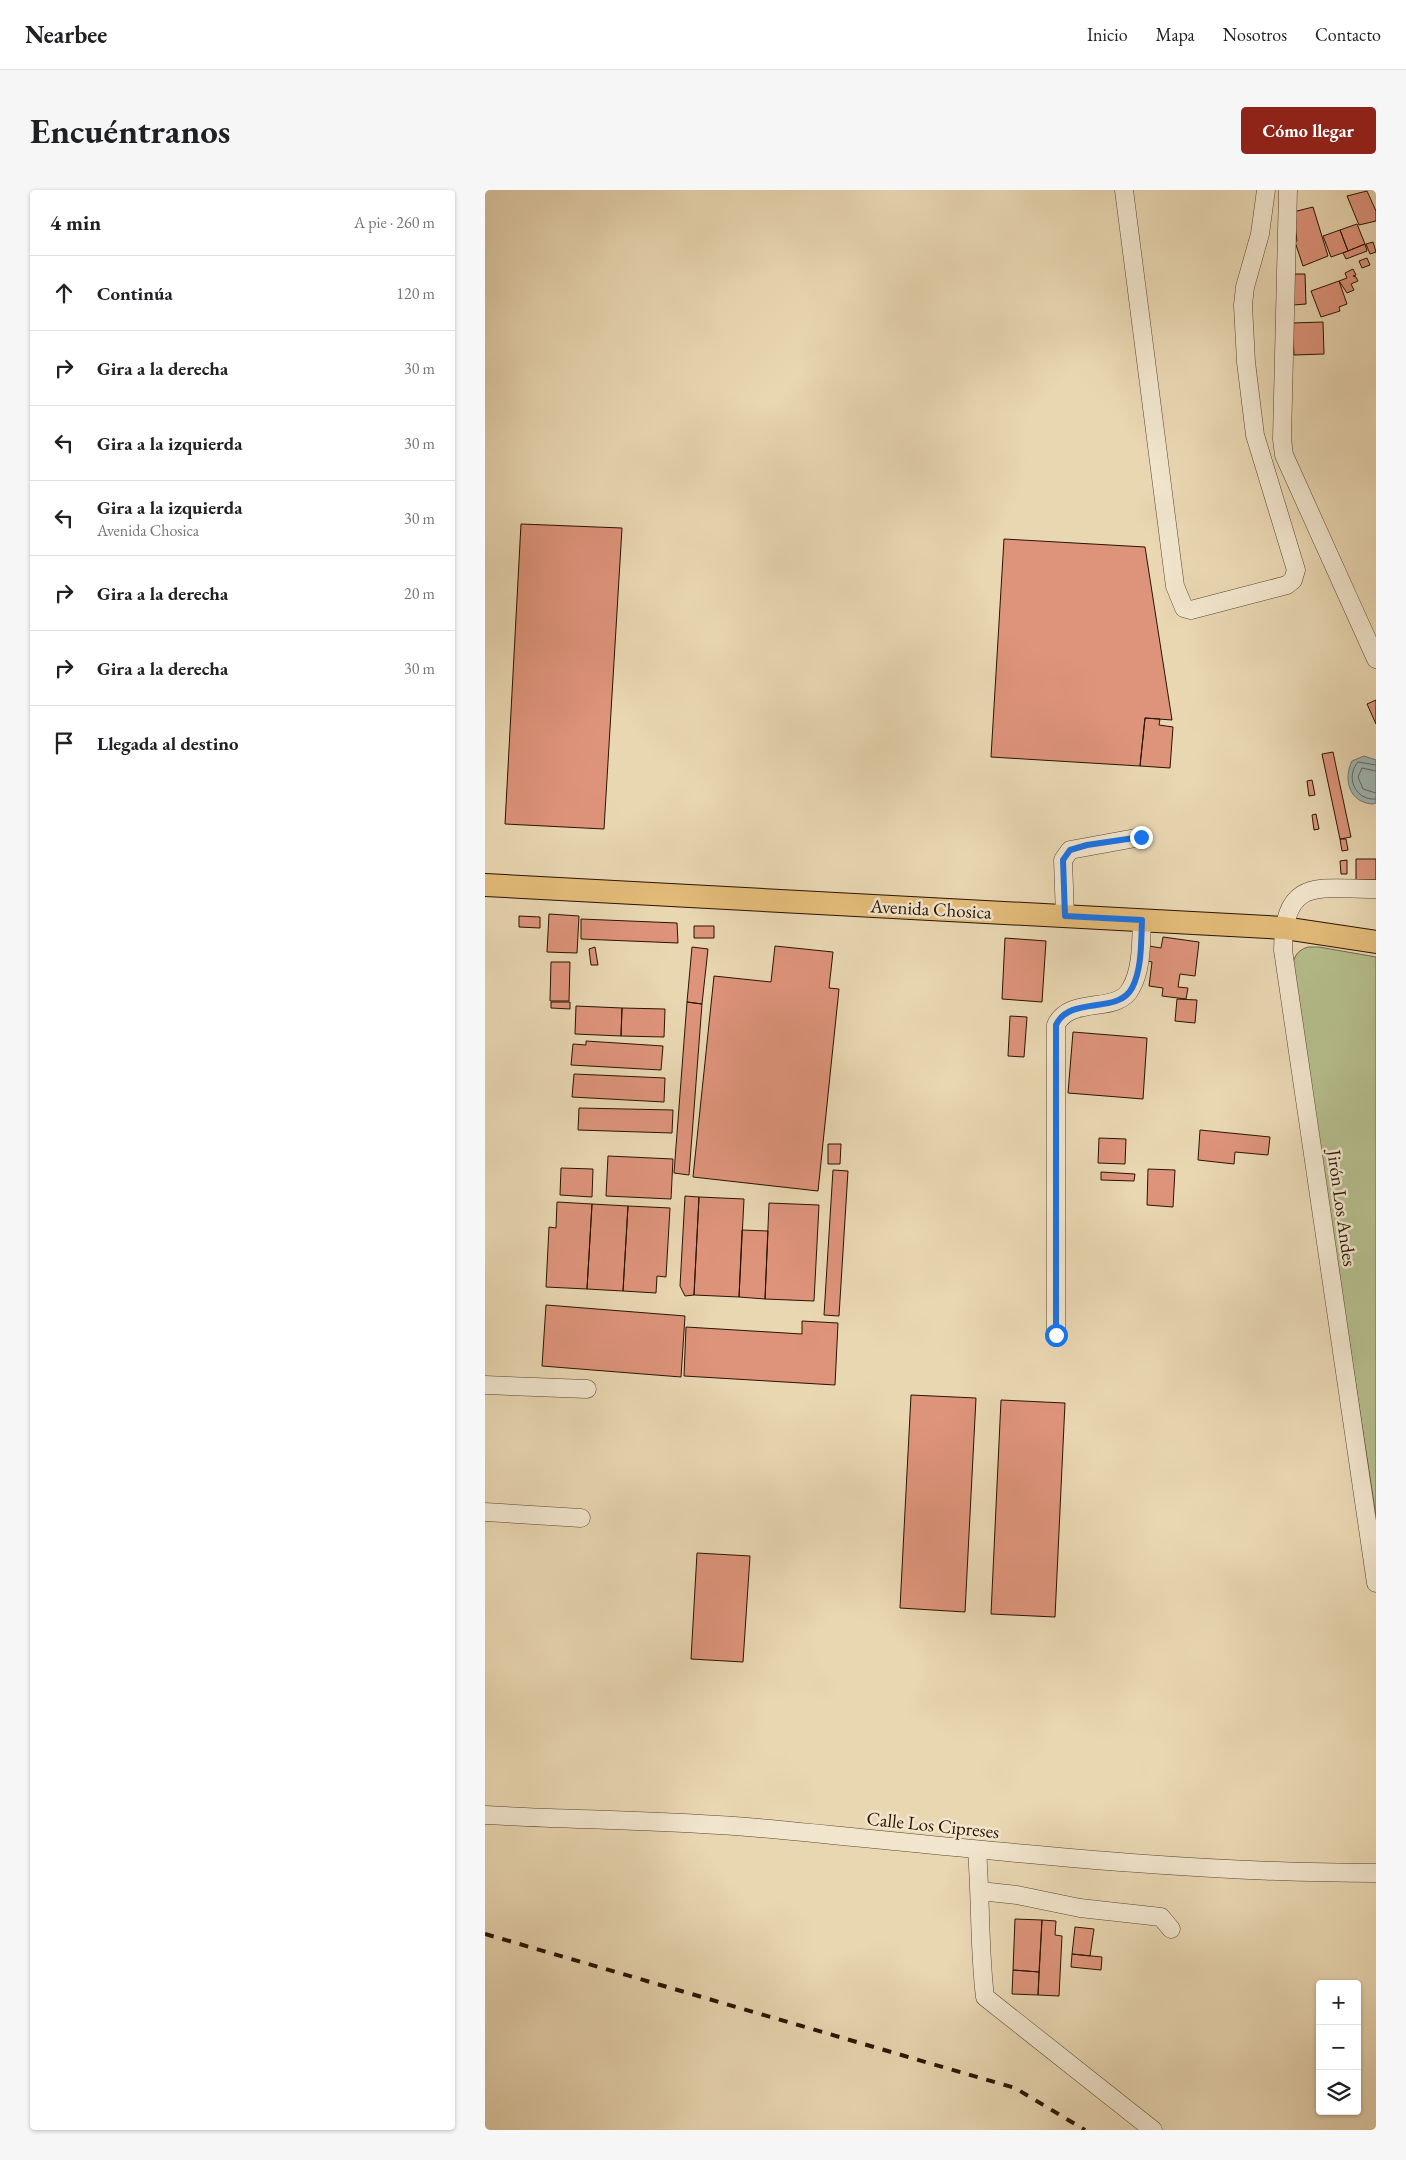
<!DOCTYPE html>
<html lang="es">
<head>
<meta charset="utf-8">
<style>
  :root { --surface:#fff; --page:#f6f6f6; --text:#202124; --muted:#757577; --line:#e0e0e0; --accent:#8f2418 }
  body { margin:0; font-family:"EB Garamond",serif; background:var(--page); color:var(--text) }
  .controls { position:absolute; right:15px; bottom:15px; display:grid; overflow:hidden; border-radius:5px; box-shadow:0 1px 4px #0004 }
  .controls button { width:45px; height:45px; display:grid; place-items:center; padding:0; border:0; border-bottom:1px solid var(--line); background:var(--surface); color:var(--text); font:25px sans-serif }
  .stop { position:absolute; width:15px; height:15px; margin:-11px; border:4px solid #1a73e8; border-radius:50%; background:#fff }
  .stop.end { background:#1a73e8; border-color:#fff; box-shadow:0 1px 5px #0008 }
  .list { margin:0; padding:0; list-style:none }
  h2 { display:flex; justify-content:space-between; align-items:center; height:65px; margin:0; padding:0 20px; font-size:21px }
  h2 small { font-size:16px; font-weight:400; color:var(--muted) }
  .list li { display:grid; grid-template-columns:32px 1fr auto; gap:15px; align-items:center; box-sizing:border-box; height:75px; padding:0 20px; border-top:1px solid var(--line) }
  .list b { display:block; font-size:19px; white-space:nowrap }
  .list p { margin:0; font-size:16px; white-space:nowrap; color:var(--muted) }
  .list em { font-size:16px; font-style:normal; color:var(--muted) }
  .icon { flex:none; width:28px; height:28px; fill:none; stroke:currentColor; stroke-width:2; stroke-linecap:round; stroke-linejoin:round }
  .map { position:relative; flex:none; width:891px; height:1940px; overflow:hidden; border-radius:5px }
  header { display:flex; align-items:center; gap:30px; box-sizing:border-box; height:70px; padding:0 25px; background:var(--surface); border-bottom:1px solid var(--line) }
  header strong { font-size:24px }
  nav { display:flex; gap:28px; margin-inline-start:auto; font-size:18px }
  .intro { display:flex; align-items:center; justify-content:space-between; box-sizing:border-box; height:120px; padding:0 30px }
  h1 { margin:0; font-size:35px }
  .button { padding:12px 22px; border-radius:5px; background:var(--accent); color:#fff; font-size:18px; font-weight:700 }
  main { display:flex; gap:30px; padding:0 30px }
  aside { flex:1; background:var(--surface); border-radius:5px; box-shadow:0 1px 4px #0004 }
  .map>svg:first-child { display:block }
  .green { fill:#b5be8d; stroke:#6f6846 }
  .water { fill:#9db7b7; stroke:#6f756e }
  .lines { fill:none; stroke-linecap:round; stroke-linejoin:round }
  .shore { stroke:#63655c; stroke-width:1 }
  .building { fill:#de947b; stroke:#291300 }
  .minor-casing { stroke:#59442c; stroke-width:19 }
  .major-casing { stroke:#291300; stroke-width:24 }
  .minor { stroke:#f1e5cd; stroke-width:18 }
  .major { stroke:#e4bc79; stroke-width:22 }
  .rail { stroke:#291300; stroke-width:4; stroke-dasharray:9 9; stroke-linecap:butt }
  .route { stroke:#1a73e8; stroke-width:6 }
  .labels { text-anchor:middle; dominant-baseline:central; stroke-width:5; stroke-linejoin:round; paint-order:stroke }
  .street-label { font-size:19px; fill:#291300; stroke:#f1e5cd }
</style>
</head>
<body>
<header>
<strong>Nearbee</strong>
<nav><a>Inicio</a><a>Mapa</a><a>Nosotros</a><a>Contacto</a></nav>
</header>
<div class="intro"><h1>Encuéntranos</h1><a class="button">Cómo llegar</a></div>
<main>
<aside>
<h2>4 min<small>A pie · 260 m</small></h2>
<ul class="list">
<li><svg class="icon" aria-label="ahead" viewBox="0 0 24 24"><path d="M12 20V5M6 11l6-6 6 6"/></svg><div><b>Continúa</b></div><em>120 m</em></li>
<li><svg class="icon" aria-label="right" viewBox="0 0 24 24"><path d="M7 20v-9h11M14 6l5 5-5 5"/></svg><div><b>Gira a la derecha</b></div><em>30 m</em></li>
<li><svg class="icon" aria-label="left" viewBox="0 0 24 24"><path d="M17 20v-9H6M10 6l-5 5 5 5"/></svg><div><b>Gira a la izquierda</b></div><em>30 m</em></li>
<li><svg class="icon" aria-label="left" viewBox="0 0 24 24"><path d="M17 20v-9H6M10 6l-5 5 5 5"/></svg><div><b>Gira a la izquierda</b><p>Avenida Chosica</p></div><em>30 m</em></li>
<li><svg class="icon" aria-label="right" viewBox="0 0 24 24"><path d="M7 20v-9h11M14 6l5 5-5 5"/></svg><div><b>Gira a la derecha</b></div><em>20 m</em></li>
<li><svg class="icon" aria-label="right" viewBox="0 0 24 24"><path d="M7 20v-9h11M14 6l5 5-5 5"/></svg><div><b>Gira a la derecha</b></div><em>30 m</em></li>
<li><svg class="icon" aria-label="arrive" viewBox="0 0 24 24"><path d="M6 21V4h12l-3 4 3 4H6"/></svg><div><b>Llegada al destino</b></div></li>
</ul>
</aside>
<div class="map">
<svg width="891" height="1940" viewBox="0 0 891 1940">
  <rect width="100%" height="100%" fill="#e9d7b2"/>
  <filter id="stains"><feTurbulence type="fractalNoise" baseFrequency=".004" numOctaves="4"/><feColorMatrix values="0 0 0 0 .2 0 0 0 0 .09 0 0 0 0 .02 0 0 0 .5 -.17"/></filter>
  <radialGradient id="worn" r=".72"><stop offset=".6" stop-color="#630" stop-opacity="0"/><stop offset="1" stop-color="#630" stop-opacity=".3"/></radialGradient>
  <path class="green" d="M823 757H834L891 767V1326L807 782C808 769 810 761 823 757Z"/>
  <path class="water" d="M879 566 891 570V613L888 614C864 613 858 589 867 571Z"/>
  <g class="lines">
    <path class="shore" d="M891 575 873 572C860 587 870 611 891 609
      M891 581 877 578 873 587 878 599 891 603"/>
  </g>
  <path class="building" d="M882 1 891 21V31L874 35 862 6Z
    M828 17 843 66 818 76 810 52 812 51 808 22Z
    M872 34 880 54 863 61 855 40Z
    M855 40 863 61 846 67 838 46Z
    M888 52 891 62 885 64 881 54Z
    M880 54 882 61 861 69 858 63Z
    M882 68 885 75 877 78 874 71Z
    M868 79 871 85 868 86 871 87 873 91 866 94 869 100 862 103 854 91 862 88 860 83Z
    M807 84H820L821 114 808 115Z
    M854 91 862 114 854 117 855 121 836 127 826 101Z
    M838 132 839 164 809 165 807 133Z
    M36 334 137 338 119 639 20 634Z
    M519 349 660 357 687 530 660 528 655 576 506 567Z
    M891 510V534L882 514Z
    M660 528 675 529 674 535 688 537 685 578 655 576Z
    M848 562 866 647 855 649 837 564Z
    M827 590 830 605 824 606 822 591Z
    M831 624 834 639 829 640 827 625Z
    M855 649H861L863 660 857 661Z
    M871 669H891V690H871Z
    M862 670V684H856L855 671Z
    M64 724 94 726 92 763 62 762Z
    M34 726 55 727V738L34 737Z
    M96 729 192 733 193 753 96 749Z
    M209 736H229V748H209Z
    M678 747 714 752 710 786 695 784 693 797 703 798 701 809 677 806 678 798 664 796 667 772 662 771 664 756 676 758Z
    M520 748 561 751 557 812 517 809Z
    M290 756 348 762 344 798 354 799 333 1001 208 987 229 786 286 792Z
    M110 757 113 775H106L104 759Z
    M207 757 223 759 217 814 202 812Z
    M66 772H85L84 811H65Z
    M692 809 712 810 710 833 690 831Z
    M66 812H85V819L66 818Z
    M202 812 217 814 204 985 189 983Z
    M91 816 137 818 136 846 90 844Z
    M137 818 180 819 179 847 136 846Z
    M525 826 542 827 539 867 523 866Z
    M588 842 662 848 658 909 583 903Z
    M101 851 178 856 176 880 86 875 88 854 101 855Z
    M89 884 180 888 179 912 87 907Z
    M94 918 188 920 187 943 93 940Z
    M715 940 785 947 783 965 750 962 749 974 713 970Z
    M614 948 641 949 640 974 613 973Z
    M343 954H356L355 974H343Z
    M123 966 188 969 186 1009 121 1006Z
    M76 978 108 979 107 1007 75 1005Z
    M663 979 690 980 688 1017 662 1015Z
    M348 980 363 981 354 1126 339 1125Z
    M616 982 650 984 649 991 616 990Z
    M200 1006 214 1007 209 1105 200 1106 195 1096Z
    M214 1007 259 1009 254 1107 209 1105Z
    M72 1012 107 1014 102 1099 61 1097 64 1037 71 1038Z
    M284 1013 334 1015 329 1111 280 1109Z
    M107 1014 143 1016 138 1101 102 1099Z
    M143 1016 185 1018 181 1087 172 1086 171 1103 138 1101Z
    M257 1040 283 1041 280 1109 254 1107Z
    M61 1115 200 1126 196 1187 57 1176Z
    M317 1131 353 1133 350 1195 199 1186 201 1137 317 1144Z
    M426 1205 491 1208 480 1422 415 1418Z
    M516 1210 580 1213 570 1427 506 1424Z
    M212 1363 265 1366 258 1472 206 1469Z
    M530 1729 557 1730 554 1782 528 1780Z
    M557 1730 571 1731 570 1745 577 1746 574 1806 553 1805Z
    M590 1737 609 1739 605 1766 587 1764Z
    M587 1764 617 1767 616 1780 586 1777Z
    M528 1780 554 1782 553 1805 527 1804Z"/>
  <g class="lines">
    <defs>
      <path id="minor" d="M639 0 690 396 699 418 706 420 802 395 808 390 811 380 770 245 761 172 758 115 760 97 775 44 781 0
        M803 0 797 249 799 265 891 469
        M891 699C833 699 799 686 798 760L891 1393
        M580 726 578 670 585 660 656 647
        M571 1145V835C585 805 633 825 646 798 657 779 656 752 657 730
        M0 1195 102 1199
        M0 1322 96 1328
        M0 1625C91 1630 183 1630 274 1638 479 1657 684 1683 891 1683
        M492 1661C496 1710 494 1758 500 1807L668 1940
        M495 1701 532 1705 595 1718 676 1727 686 1739"/>
      <path id="major" d="M0 695 799 738 891 752"/>
    </defs>
    <use href="#minor" class="minor-casing"/>
    <use href="#major" class="major-casing"/>
    <use href="#minor" class="minor"/>
    <use href="#major" class="major"/>
    <path class="rail" d="M0 1744 530 1898 600 1940"/>
  </g>
  <g class="lines">
    <path class="route" d="M571 1145V835C585 805 633 825 647 798 657 779 656 752 657 730L580 726 578 670 585 660 602 655 656 647"/>
  </g>
  <g class="labels">
    <g class="street-label">
      <text transform="translate(446 719) rotate(3)">Avenida Chosica</text>
      <text transform="translate(857 1018) rotate(82)">Jirón Los Andes</text>
      <text transform="translate(448 1635) rotate(6)">Calle Los Cipreses</text>
    </g>
  </g>
  <rect width="100%" height="100%" filter="url(#stains)"/>
  <rect width="100%" height="100%" fill="url(#worn)"/>
</svg>
<div class="controls">
<button>+</button>
<button>−</button>
<button><svg class="icon" aria-label="layers" viewBox="0 0 24 24"><path d="M12 4l9 5-9 5-9-5zM3 14l9 5 9-5"/></svg></button>
</div>
<div class="stop" style="left:571px;top:1145px"></div>
<div class="stop end" style="left:656px;top:647px"></div>
</div>
</main>
</body>
</html>
